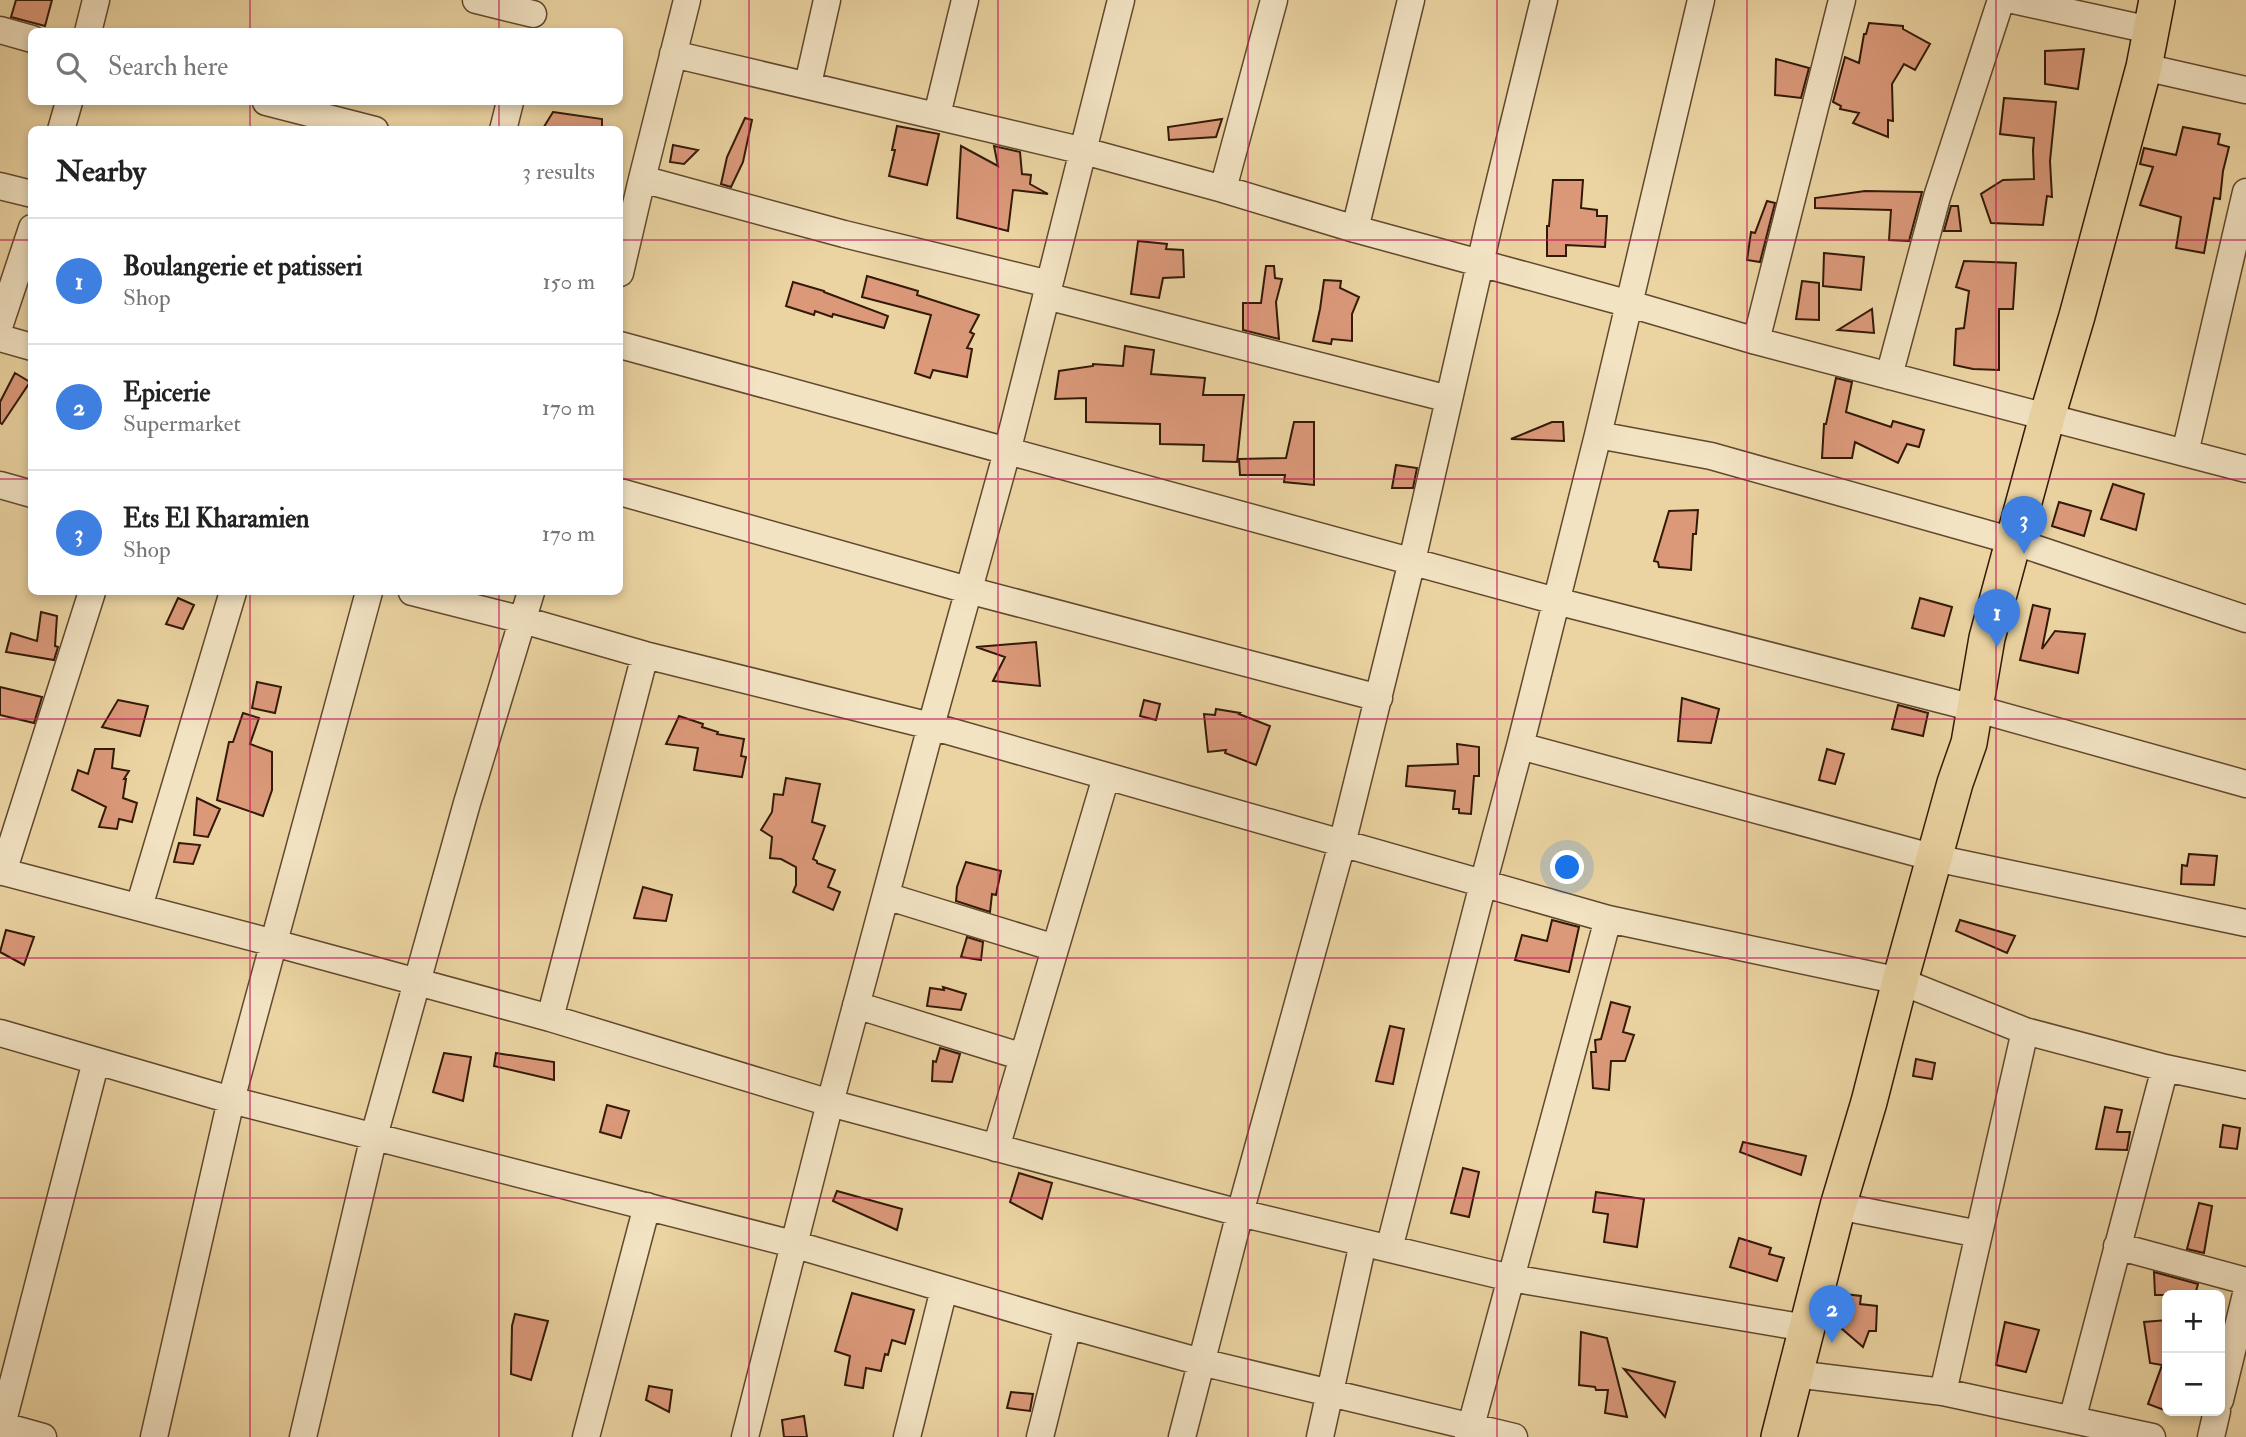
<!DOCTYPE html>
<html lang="en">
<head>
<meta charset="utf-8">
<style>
  :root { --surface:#fff; --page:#f6f6f6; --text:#222; --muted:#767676; --line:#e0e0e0; --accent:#8f2418 }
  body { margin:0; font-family:"IM FELL Double Pica",serif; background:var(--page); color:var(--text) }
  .controls { position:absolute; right:21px; bottom:21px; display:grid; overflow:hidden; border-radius:10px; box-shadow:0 4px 10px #0003 }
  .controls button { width:63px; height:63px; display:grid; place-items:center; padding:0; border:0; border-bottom:2px solid var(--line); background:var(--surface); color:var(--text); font:35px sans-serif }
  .you { position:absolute; left:1568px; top:868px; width:24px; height:24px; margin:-18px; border:5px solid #fff; border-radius:50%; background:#1a73e8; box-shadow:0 0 0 10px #1a73e833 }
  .badge { display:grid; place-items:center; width:46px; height:46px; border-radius:50%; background:var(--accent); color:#fff; font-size:23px; font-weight:700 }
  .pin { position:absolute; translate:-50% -58px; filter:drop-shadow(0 2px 4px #0008) }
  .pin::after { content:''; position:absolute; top:37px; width:24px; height:21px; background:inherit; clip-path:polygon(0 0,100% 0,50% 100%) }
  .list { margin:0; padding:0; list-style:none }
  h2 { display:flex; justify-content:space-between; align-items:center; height:91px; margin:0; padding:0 28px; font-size:30px }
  h2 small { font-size:23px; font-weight:400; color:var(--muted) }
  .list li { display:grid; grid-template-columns:46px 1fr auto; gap:21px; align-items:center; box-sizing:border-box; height:126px; padding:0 28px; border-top:2px solid var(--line) }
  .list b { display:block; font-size:26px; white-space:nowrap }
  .list p { margin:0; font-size:23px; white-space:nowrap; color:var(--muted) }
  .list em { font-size:23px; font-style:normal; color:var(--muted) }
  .icon { flex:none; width:38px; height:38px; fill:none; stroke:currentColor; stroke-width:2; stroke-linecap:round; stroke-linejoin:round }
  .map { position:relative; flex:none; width:2246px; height:1437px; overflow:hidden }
  .search { position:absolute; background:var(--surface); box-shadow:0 4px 10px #0003; left:28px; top:28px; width:595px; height:77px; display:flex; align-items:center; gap:18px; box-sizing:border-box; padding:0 24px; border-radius:10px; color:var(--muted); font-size:26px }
  .panel { position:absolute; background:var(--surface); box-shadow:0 4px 10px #0003; left:28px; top:126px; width:595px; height:469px; border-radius:10px }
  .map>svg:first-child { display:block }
  .building { fill:#db997a; stroke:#331907; stroke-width:2 }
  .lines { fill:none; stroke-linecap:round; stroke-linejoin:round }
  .minor-casing { stroke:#61482e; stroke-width:29 }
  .major-casing { stroke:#331907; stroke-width:38 }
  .minor { stroke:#f2e3c3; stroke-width:26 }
  .major { stroke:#ebd4a2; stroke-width:35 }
  .grid { fill:none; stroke:#c2185b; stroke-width:2; stroke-opacity:0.55 }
</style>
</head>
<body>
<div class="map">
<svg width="2246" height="1437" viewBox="0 0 2246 1437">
  <rect width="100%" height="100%" fill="#ebd4a2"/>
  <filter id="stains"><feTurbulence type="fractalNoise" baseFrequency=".00286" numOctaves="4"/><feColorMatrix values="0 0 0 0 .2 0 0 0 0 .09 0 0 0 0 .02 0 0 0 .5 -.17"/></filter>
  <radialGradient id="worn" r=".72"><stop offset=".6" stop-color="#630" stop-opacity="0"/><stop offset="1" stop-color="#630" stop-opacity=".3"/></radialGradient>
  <path class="building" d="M16 0H52L45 26 11 17Z
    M1869 23 1903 26V29L1930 44 1915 70 1904 64 1892 84 1893 121 1888 120V137L1853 123 1859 113 1840 109 1841 106 1833 102 1845 57 1859 63 1864 34H1866Z
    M2084 49 2078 89 2045 84V51Z
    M1776 59 1809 68 1801 98 1775 95Z
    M2004 98 2056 102 2050 161 2052 197 2047 196 2043 225 1991 223 1981 194 2003 180 2034 179 2033 150 2034 138 2000 134Z
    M553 112 602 119V130H542Z
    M745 118 752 120 743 162 731 187 721 184 727 157Z
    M1222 119 1216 137 1169 140 1168 127Z
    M897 126 939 134 927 185 889 176 895 150H892Z
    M2183 127 2220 134 2218 144 2229 147 2223 171 2220 199 2214 198 2204 253 2176 248 2181 217 2140 205 2153 167 2140 164 2144 148 2176 155Z
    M673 145 698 150 684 164 670 162Z
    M961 146 998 166 994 146 1020 152 1022 174 1031 175 1030 184 1048 194 1013 190 1008 231 957 218Z
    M1553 180H1583L1581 208 1597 210V216H1607L1605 247 1566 245V256H1547V226H1549Z
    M1865 191 1922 192 1909 241 1889 240 1891 210 1815 208V198Z
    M1767 201 1775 203 1760 262 1747 260 1751 232 1755 233Z
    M1951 206H1958L1961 231H1944Z
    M1138 241 1167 244 1166 249 1183 250 1184 277 1163 278 1159 298 1131 294Z
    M1824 253 1864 257 1861 290 1823 286Z
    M1964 261 2016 263 2013 309H1999V370L1973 369 1954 365 1956 329 1964 328 1969 291 1956 287Z
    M1266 266H1274L1275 278 1282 279 1276 302 1279 339 1243 330V303H1261Z
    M867 276 918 291 917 295 979 315 970 332 974 334 967 348 972 349 967 377 933 370 930 378 915 373 931 315 862 297Z
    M1324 280 1341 281 1340 288 1359 297 1352 314V341L1332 339 1331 344 1313 341 1320 309Z
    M1802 281 1819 283V320L1796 319Z
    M793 282 824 291V292L888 316 884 328 833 314 832 317 815 311 814 315 786 306Z
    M1872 309 1874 333 1838 330Z
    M1125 346 1154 350 1151 374 1205 378 1203 395H1244L1237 462 1203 461 1204 445 1160 444V424L1086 422V398L1055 399 1059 371 1093 366V364L1123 366Z
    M15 373 30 382 2 424 0 423V402Z
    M1836 378 1852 382 1846 412 1891 427 1893 421 1924 430 1919 447 1907 444 1898 463 1855 442 1852 458H1822L1824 424H1826Z
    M1294 422H1314V485L1284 482 1285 475H1240L1239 459 1286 458Z
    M1552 422H1563L1564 441 1511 439Z
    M1396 465 1417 468 1413 488H1392Z
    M2113 484 2144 494 2136 530 2101 519Z
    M2059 502 2091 511 2084 536 2052 526Z
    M1698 510 1696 534H1693L1691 570 1659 567 1658 562 1654 561 1669 511Z
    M178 598 194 605 183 629 166 624Z
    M1920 598 1952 607 1944 636 1912 628Z
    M2033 605 2050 609 2042 649 2055 631 2085 634 2078 673 2020 660Z
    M41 612 57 616 55 646 58 647 54 660 6 652 11 633 37 641Z
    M1036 642 1040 686 993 681 1005 657 976 647Z
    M257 682 281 687 275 713 252 708Z
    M0 687 42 697 34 723 0 715Z
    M1682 698 1719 709 1711 743 1678 741Z
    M118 700 148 706 140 736 102 727Z
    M1144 700 1160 704 1156 720 1140 716Z
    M1898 705 1928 713 1923 736 1892 729Z
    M1216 709 1240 713 1239 714 1270 726 1256 765 1225 753 1226 750 1208 752 1204 714 1215 715Z
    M243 713 259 718 250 744 272 752V790L263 816 217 800 229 742H233Z
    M679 716 703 724 702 727 718 732 717 734 744 739 741 756 746 757 742 777 694 770 698 748 666 744Z
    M1457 744 1479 747V776H1474L1471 814 1459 813V809H1453L1455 791 1406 786 1408 766 1458 764Z
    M95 749H114L112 768 129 771 124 779H126L123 798 137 803 132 822 119 819 117 829 99 827 106 807 72 790 78 770 88 774Z
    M1827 749 1844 754 1835 784 1819 780Z
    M786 778 820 784 812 822 825 826 813 859 817 861V863L835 870 828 887 840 892 833 910 793 892 796 885V867L781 859 770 858 772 837 761 830 772 812 774 794 783 795Z
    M197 798 220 809 208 837 194 835Z
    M179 843 200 845 193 864 174 862Z
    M2189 854 2217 856 2214 885 2181 884 2182 865 2187 866Z
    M966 862 1001 871 996 895 992 894 990 912 956 901 957 887Z
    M643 887 672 895 666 921 634 918Z
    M1552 920 1579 927 1569 972 1515 960 1522 935 1547 941Z
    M1960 920 2015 936 2007 953 1956 931Z
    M6 930 34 937 24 965 0 952Z
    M967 937 983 942 981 960 961 957Z
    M943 987 966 994 961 1010 927 1006 930 988 944 990Z
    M1611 1002 1630 1007 1623 1032 1634 1035 1625 1061H1611L1609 1090 1593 1088 1591 1052H1596L1595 1040 1601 1039Z
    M1390 1026 1404 1029 1393 1084 1376 1081Z
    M940 1048 960 1054 952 1082 932 1081 933 1061 936 1062Z
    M444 1053 471 1057 463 1101 433 1092Z
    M496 1053 554 1062V1080L494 1066Z
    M1916 1059 1935 1063 1932 1079 1913 1076Z
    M607 1105 629 1111 621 1138 600 1132Z
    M2105 1107 2122 1110 2117 1132H2130L2127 1150 2096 1149Z
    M2223 1125 2240 1128 2237 1149 2220 1147Z
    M1743 1142 1806 1156 1801 1175 1740 1152Z
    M1463 1168 1479 1172 1469 1217 1451 1213Z
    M1019 1173 1052 1183 1042 1219 1010 1202Z
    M837 1191 902 1209 897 1230 833 1201Z
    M1596 1192 1644 1199 1637 1247 1604 1242 1608 1214 1593 1212Z
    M2199 1203 2212 1206 2204 1253 2187 1249Z
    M1739 1238 1771 1248 1769 1254 1784 1258 1777 1281 1730 1267Z
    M2154 1272 2198 1284 2195 1295H2155Z
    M852 1293 914 1310 905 1344 892 1340 888 1355 885 1354 881 1371 866 1368 863 1388 845 1385 850 1356 835 1351Z
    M1844 1294 1861 1296 1860 1304 1877 1306 1876 1331H1869L1863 1347 1841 1328Z
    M515 1314 548 1321 531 1380 511 1374 512 1326Z
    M2167 1320V1400L2164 1410 2148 1404 2162 1365 2150 1363 2144 1322Z
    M2005 1322 2039 1330 2026 1372 1996 1365Z
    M1581 1332 1607 1338 1627 1417 1605 1413 1608 1390H1596L1595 1387 1579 1385Z
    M1624 1369 1675 1382 1665 1417Z
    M649 1386 672 1390 669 1412 646 1400Z
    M1011 1392 1033 1394 1030 1411 1007 1408Z
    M804 1416 807 1437H784L782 1420Z"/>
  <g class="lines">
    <defs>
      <path id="minor" d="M476 0 533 14
        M687 0 642 179 844 234 1049 284
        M2013 0 2150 30
        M0 30 32 39
        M88 32 96 0
        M673 54 1084 151 1223 189 1355 229 1630 304 1756 341 2246 469
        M2144 67 2246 90
        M808 84 827 0
        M266 102 375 130
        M937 115 965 0
        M61 130 69 102
        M503 130 510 102
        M0 186 32 194
        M1223 189 1274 0
        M1355 229 1411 0
        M620 273 642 179
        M1046 296 1449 399
        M0 324 32 228
        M0 338 32 347
        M1756 341 1842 0
        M620 345 1556 601 1974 708 2246 784
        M1889 376 1937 197 2001 0
        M1598 435 1711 456 2013 541 2246 619
        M2185 453 2246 192
        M0 485 32 494
        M620 492 968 590 1379 698
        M412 592 523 620 645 655 931 726 1608 919 1900 981 2025 1031 2165 1068 2246 1085
        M1520 746 1935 858 2246 923
        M0 871 274 943 550 1018 830 1103 1240 1213 1511 1278 1806 1328
        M3 872 92 592
        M886 896 1055 948
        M139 907 233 592
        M856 1005 1023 1057
        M550 1018 645 655
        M0 1033 231 1100 793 1244 1068 1325 1201 1362 1514 1437
        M996 1148 1106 777
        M1838 1206 1979 1234
        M2117 1246 2246 1281
        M1389 1249 1483 884 1520 746 1598 435 1701 0
        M1795 1374 1943 1392 2152 1437
        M1943 1392 2025 1031
        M2220 1400 2246 1294
        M2072 1420 2165 1068
        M0 1425 43 1437
        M2 1425 96 1061
        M154 1437 231 1100 369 592
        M303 1437 374 1136 467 803 531 592
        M586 1437 647 1206
        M745 1437 830 1103 931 726 1007 452 1121 0
        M907 1437 944 1289
        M1040 1437 1068 1325
        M1182 1437 1240 1213 1342 844 1412 561 1488 229 1544 0
        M1320 1437 1363 1243
        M1468 1437 1608 919
        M2211 1437 2217 1411"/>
      <path id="major" d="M1779 1437 1838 1206 1869 1102 1900 981 1955 783 1969 743 1987 638 2047 417 2077 316 2144 67 2157 0"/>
    </defs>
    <use href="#minor" class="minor-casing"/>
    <use href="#major" class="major-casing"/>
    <use href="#minor" class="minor"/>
    <use href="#major" class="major"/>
  </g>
  <path class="grid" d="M250 0V32M499 0V32M749 0V1437M998 0V1437M1248 0V1437M1497 0V1437M1747 0V1437M1996 0V1437M250 102V130M499 102V130M0 240H32M620 240H2246M0 479H32M620 479H2246M250 592V1437M499 592V1437M0 719H2246M0 958H2246M0 1198H2246"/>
  <rect width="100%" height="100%" filter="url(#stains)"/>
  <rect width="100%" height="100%" fill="url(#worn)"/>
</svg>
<div class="controls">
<button>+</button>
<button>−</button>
</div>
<div class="you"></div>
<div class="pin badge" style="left:1997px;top:647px;background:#3f7fe0">1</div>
<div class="pin badge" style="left:1832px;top:1343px;background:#3f7fe0">2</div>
<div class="pin badge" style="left:2024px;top:554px;background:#3f7fe0">3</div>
<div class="search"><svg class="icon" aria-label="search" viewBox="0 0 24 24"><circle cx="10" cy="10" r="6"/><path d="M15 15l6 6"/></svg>Search here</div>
<section class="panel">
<h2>Nearby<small>3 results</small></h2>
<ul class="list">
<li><span class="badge" style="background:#3f7fe0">1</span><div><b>Boulangerie et patisseri</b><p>Shop</p></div><em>150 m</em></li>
<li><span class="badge" style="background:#3f7fe0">2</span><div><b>Epicerie</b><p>Supermarket</p></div><em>170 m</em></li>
<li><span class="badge" style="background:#3f7fe0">3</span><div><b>Ets El Kharamien</b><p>Shop</p></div><em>170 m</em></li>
</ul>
</section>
</div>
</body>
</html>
